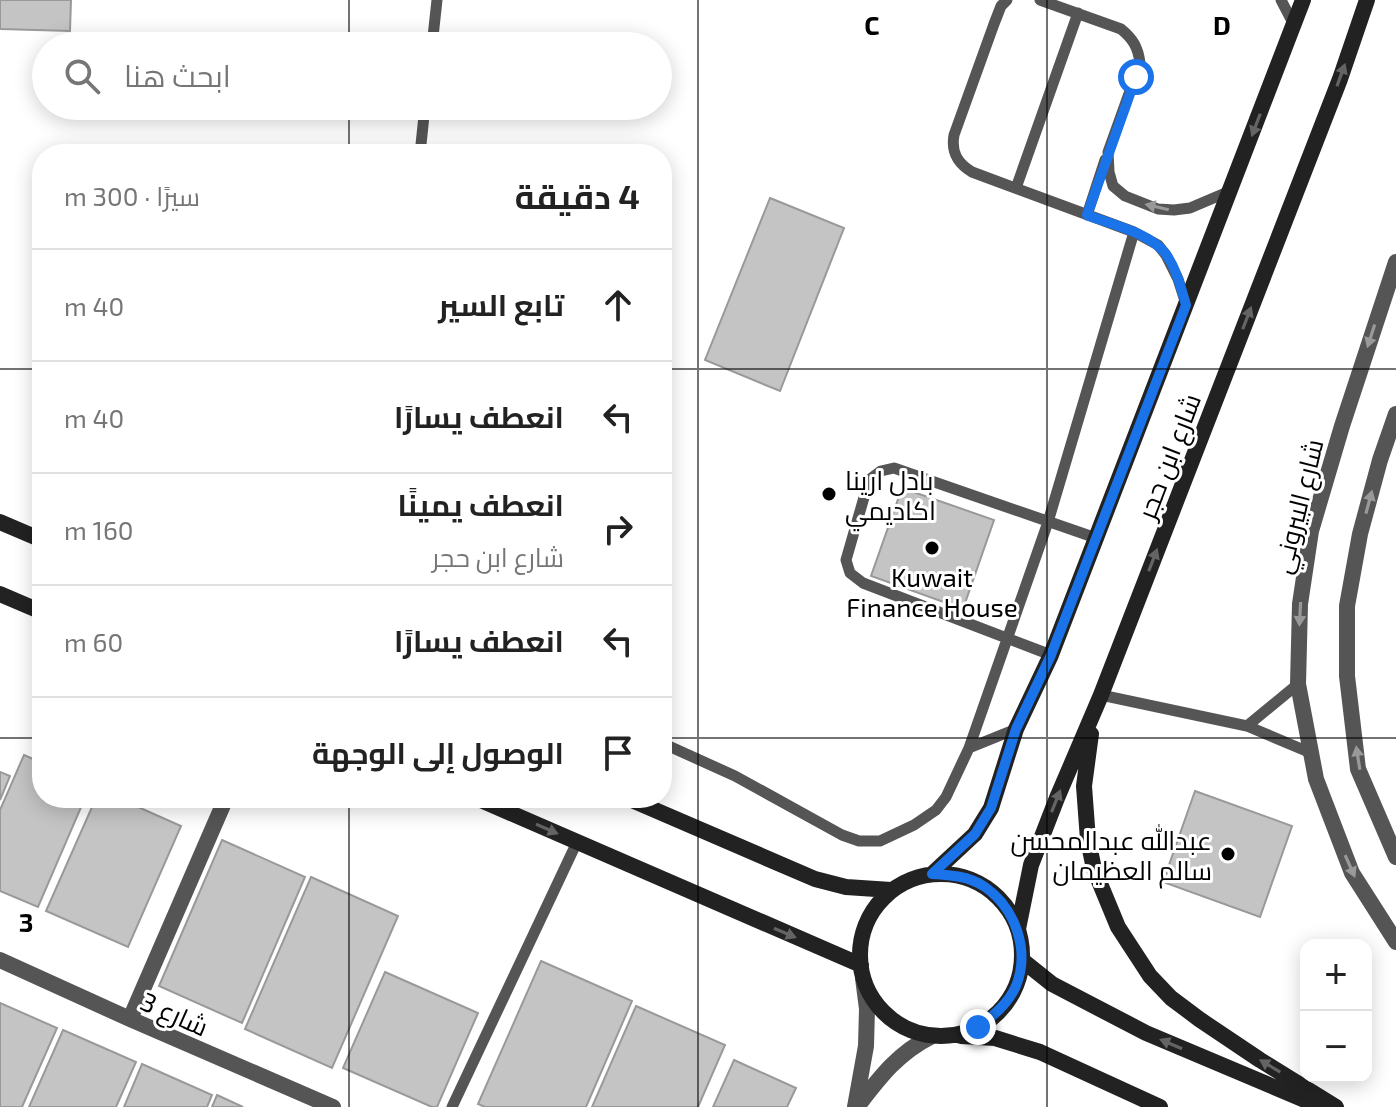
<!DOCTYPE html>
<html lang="ar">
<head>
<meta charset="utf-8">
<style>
  :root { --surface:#fff; --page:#f6f6f6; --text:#222; --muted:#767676; --line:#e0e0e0 }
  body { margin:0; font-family:"Exo 2",Cairo,sans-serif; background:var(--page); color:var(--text); direction:rtl }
  .controls { position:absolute; right:24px; bottom:24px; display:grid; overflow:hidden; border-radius:16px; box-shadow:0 4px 20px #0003 }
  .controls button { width:72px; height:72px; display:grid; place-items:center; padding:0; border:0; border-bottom:2px solid var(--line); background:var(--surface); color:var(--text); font:40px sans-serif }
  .stop { position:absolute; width:24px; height:24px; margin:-18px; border:6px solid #1a73e8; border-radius:50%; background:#fff }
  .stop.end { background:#1a73e8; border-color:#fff; box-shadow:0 2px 8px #0008 }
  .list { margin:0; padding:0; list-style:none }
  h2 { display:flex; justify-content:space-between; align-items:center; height:104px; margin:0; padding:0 32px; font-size:34px }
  h2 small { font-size:26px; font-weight:400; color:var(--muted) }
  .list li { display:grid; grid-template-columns:52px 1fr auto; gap:24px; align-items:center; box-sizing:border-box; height:112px; padding:0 32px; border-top:2px solid var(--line) }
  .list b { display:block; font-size:30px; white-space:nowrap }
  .list p { margin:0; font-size:26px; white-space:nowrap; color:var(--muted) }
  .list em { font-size:26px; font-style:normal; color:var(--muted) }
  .icon { flex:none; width:44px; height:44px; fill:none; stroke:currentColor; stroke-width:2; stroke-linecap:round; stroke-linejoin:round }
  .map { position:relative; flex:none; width:1396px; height:1107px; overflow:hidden; direction:ltr }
  .search { position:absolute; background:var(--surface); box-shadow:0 4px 20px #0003; left:32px; top:32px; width:640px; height:88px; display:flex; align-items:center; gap:20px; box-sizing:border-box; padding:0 28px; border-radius:44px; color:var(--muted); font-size:30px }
  .panel { position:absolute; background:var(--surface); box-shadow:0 4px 20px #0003; left:32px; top:144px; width:640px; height:664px; border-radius:32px; direction:rtl }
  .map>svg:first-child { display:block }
  .building { fill:#c4c4c4; stroke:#999; stroke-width:2 }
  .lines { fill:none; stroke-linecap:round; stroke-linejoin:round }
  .service { stroke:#555; stroke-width:11 }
  .minor { stroke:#555; stroke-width:16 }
  .tertiary { stroke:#555; stroke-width:16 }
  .secondary { stroke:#222; stroke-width:16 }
  .oneway { fill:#646464 }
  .oneway2 { fill:#999 }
  .route { stroke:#1a73e8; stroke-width:10 }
  .grid { fill:none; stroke:#000; stroke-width:2; stroke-opacity:0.55 }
  .poi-dot { fill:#000; stroke:#fff; stroke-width:3 }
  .labels { text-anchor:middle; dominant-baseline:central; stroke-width:6; stroke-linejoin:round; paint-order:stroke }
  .street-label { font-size:26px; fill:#000; stroke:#fff }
  .poi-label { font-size:26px; fill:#000; stroke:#fff; text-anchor:start }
  .grid-label { font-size:26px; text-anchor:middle; font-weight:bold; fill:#000; stroke:#fff; stroke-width:6; stroke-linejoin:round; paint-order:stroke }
</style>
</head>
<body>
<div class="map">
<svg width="1396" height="1107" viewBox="0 0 1396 1107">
  <rect width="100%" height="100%" fill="#fff"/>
  <path class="building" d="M0 0H71L70 31 0 29Z
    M770 198 844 228 780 391 705 360Z
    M902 488 994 520 963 609 871 576Z
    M24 755 42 763V798H85L38 907 0 891V810Z
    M0 772 10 776 0 800Z
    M1195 791 1292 826 1260 917 1163 882Z
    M96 798H118L181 826 128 947 46 911Z
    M222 840 305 877 242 1023 159 986Z
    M311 877 398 916 332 1068 245 1029Z
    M541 961 632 1001 586 1107H485L478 1104Z
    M385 972 478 1013 437 1107H432L343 1068Z
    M0 1003 57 1028 22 1107H0Z
    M636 1006 725 1045 698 1107H592Z
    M63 1030 136 1062 116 1107H29Z
    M734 1060 796 1088 787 1107H713Z
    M142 1064 212 1095 207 1107H124Z
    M217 1095 243 1107H212Z"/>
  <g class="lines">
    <path class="service" d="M1007 0 1001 6 994 24 954 135C951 152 957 163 972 172L1134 232 1158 245 1166 255 1178 279 1186 304
      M1040 0 1121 29C1133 39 1138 47 1140 63L1108 152 1109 172 1113 186 1125 196 1158 209 1174 210 1190 208 1230 191
      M1281 0 1294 25
      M432 46 437 0
      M420 154 425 106
      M1016 188 1078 13
      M1087 215 1105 160
      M1051 655 863 583 850 573 846 560 869 480 881 471 894 468 1096 538
      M1101 695 1247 726 1311 753
      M1247 726 1298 684
      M662 743 735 776 842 835 859 841H880L914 825 936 810 946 797 969 748 1048 522 1134 232
      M969 748 1016 729
      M452 1107 577 842"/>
    <path class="minor" d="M0 960 130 1019 333 1107
      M130 1019 226 798"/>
    <path class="tertiary" d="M1396 262 1342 426 1311 531 1300 604 1298 684 1316 779 1352 873 1396 942
      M1396 414 1380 460 1360 534 1347 606V676L1358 769 1396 857
      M855 1107 866 1046 867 1009 863 978
      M857 1107C880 1077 898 1053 932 1036"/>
    <path class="secondary" d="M0 522 42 540
      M0 594 42 612
      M1091 734 1084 786 1088 840 1094 869 1118 927 1150 976 1171 998 1199 1019 1260 1060 1336 1107
      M476 798 861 965
      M627 798 815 879 846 887 891 890
      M932 874 975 834 991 808 1016 729 1051 655 1303 0
      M860 955a81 81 0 1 1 162 0a81 81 0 1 1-162 0Z
      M1018 929 1031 865 1057 798 1101 695 1340 79 1367 0
      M1022 960 1052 984 1146 1033 1319 1106
      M961 1036 995 1038 1040 1052 1160 1107"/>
  </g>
  <defs><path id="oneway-solid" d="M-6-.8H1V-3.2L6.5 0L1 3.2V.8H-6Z" transform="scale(2)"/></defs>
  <g class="oneway">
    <use href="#oneway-solid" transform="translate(1341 75) rotate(-70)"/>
    <use href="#oneway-solid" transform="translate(1256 125) rotate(111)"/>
    <use href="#oneway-solid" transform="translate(1247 318) rotate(-69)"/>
    <use href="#oneway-solid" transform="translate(1153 560) rotate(-69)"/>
    <use href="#oneway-solid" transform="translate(1056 801) rotate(-68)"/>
    <use href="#oneway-solid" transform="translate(547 829) rotate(24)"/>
    <use href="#oneway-solid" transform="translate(785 933) rotate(23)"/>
    <use href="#oneway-solid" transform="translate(1171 1044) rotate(-157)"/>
    <use href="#oneway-solid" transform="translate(1270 1066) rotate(-149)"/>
  </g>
  <g class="oneway2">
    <use href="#oneway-solid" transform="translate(1157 207) rotate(-167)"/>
    <use href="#oneway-solid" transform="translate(1371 336) rotate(108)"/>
    <use href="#oneway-solid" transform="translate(1369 502) rotate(-75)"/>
    <use href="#oneway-solid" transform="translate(1300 614) rotate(93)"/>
    <use href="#oneway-solid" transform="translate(1358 758) rotate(-99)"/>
    <use href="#oneway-solid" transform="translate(1350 866) rotate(66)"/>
  </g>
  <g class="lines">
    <path class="route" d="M978 1027C993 1016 1008 1004 1016 986 1030 951 1016 909 985 887 969 876 950 875 932 874L975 834 991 808 1016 729 1051 655 1186 305C1181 288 1176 267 1165 253 1150 233 1110 224 1087 215L1136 77"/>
  </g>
  <path class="grid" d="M349 0V46M698 0V1107M1047 0V1107M349 106V154M0 369H42M662 369H1396M0 738H42M662 738H1396M349 798V1107"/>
  <g class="poi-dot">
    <circle cx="829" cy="494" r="8"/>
    <circle cx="932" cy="548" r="8"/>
    <circle cx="1228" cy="854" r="8"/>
  </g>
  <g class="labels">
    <g class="street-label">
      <text transform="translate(1168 456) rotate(-69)">شارع ابن حجر</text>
      <text transform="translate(1297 506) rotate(-76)">شارع البيروني</text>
      <text transform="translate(175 1013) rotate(24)">شارع 3</text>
    </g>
    <g class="poi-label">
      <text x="845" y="479">بادل ارينا<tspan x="845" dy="30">اكاديمي</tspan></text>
      <text x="932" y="576" text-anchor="middle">Kuwait<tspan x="932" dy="30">Finance House</tspan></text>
      <text x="1212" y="839" text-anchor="end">عبدالله عبدالمحسن<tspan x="1212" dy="30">سالم العظيمان</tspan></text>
    </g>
  </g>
  <g class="grid-label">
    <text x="872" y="35">C</text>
    <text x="1222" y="35">D</text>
    <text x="26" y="932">3</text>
  </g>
</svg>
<div class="controls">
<button>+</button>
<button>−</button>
</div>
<div class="stop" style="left:1136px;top:77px"></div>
<div class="stop end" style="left:978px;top:1027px"></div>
<div class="search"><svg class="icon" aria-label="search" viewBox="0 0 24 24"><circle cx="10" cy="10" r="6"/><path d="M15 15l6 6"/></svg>ابحث هنا</div>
<section class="panel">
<h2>4 دقيقة<small>سيرًا · 300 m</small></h2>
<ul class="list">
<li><svg class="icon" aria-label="ahead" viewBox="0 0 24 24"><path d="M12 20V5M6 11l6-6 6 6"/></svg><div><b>تابع السير</b></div><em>40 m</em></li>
<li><svg class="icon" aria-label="left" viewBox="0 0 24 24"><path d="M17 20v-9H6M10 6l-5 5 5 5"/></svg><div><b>انعطف يسارًا</b></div><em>40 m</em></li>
<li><svg class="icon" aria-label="right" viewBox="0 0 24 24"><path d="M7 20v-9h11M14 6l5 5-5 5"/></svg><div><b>انعطف يمينًا</b><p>شارع ابن حجر</p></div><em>160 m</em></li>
<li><svg class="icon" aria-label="left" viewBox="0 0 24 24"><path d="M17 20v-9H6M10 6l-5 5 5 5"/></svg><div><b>انعطف يسارًا</b></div><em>60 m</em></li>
<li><svg class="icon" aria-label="arrive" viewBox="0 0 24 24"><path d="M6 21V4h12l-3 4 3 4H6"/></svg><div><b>الوصول إلى الوجهة</b></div></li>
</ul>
</section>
</div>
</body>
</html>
